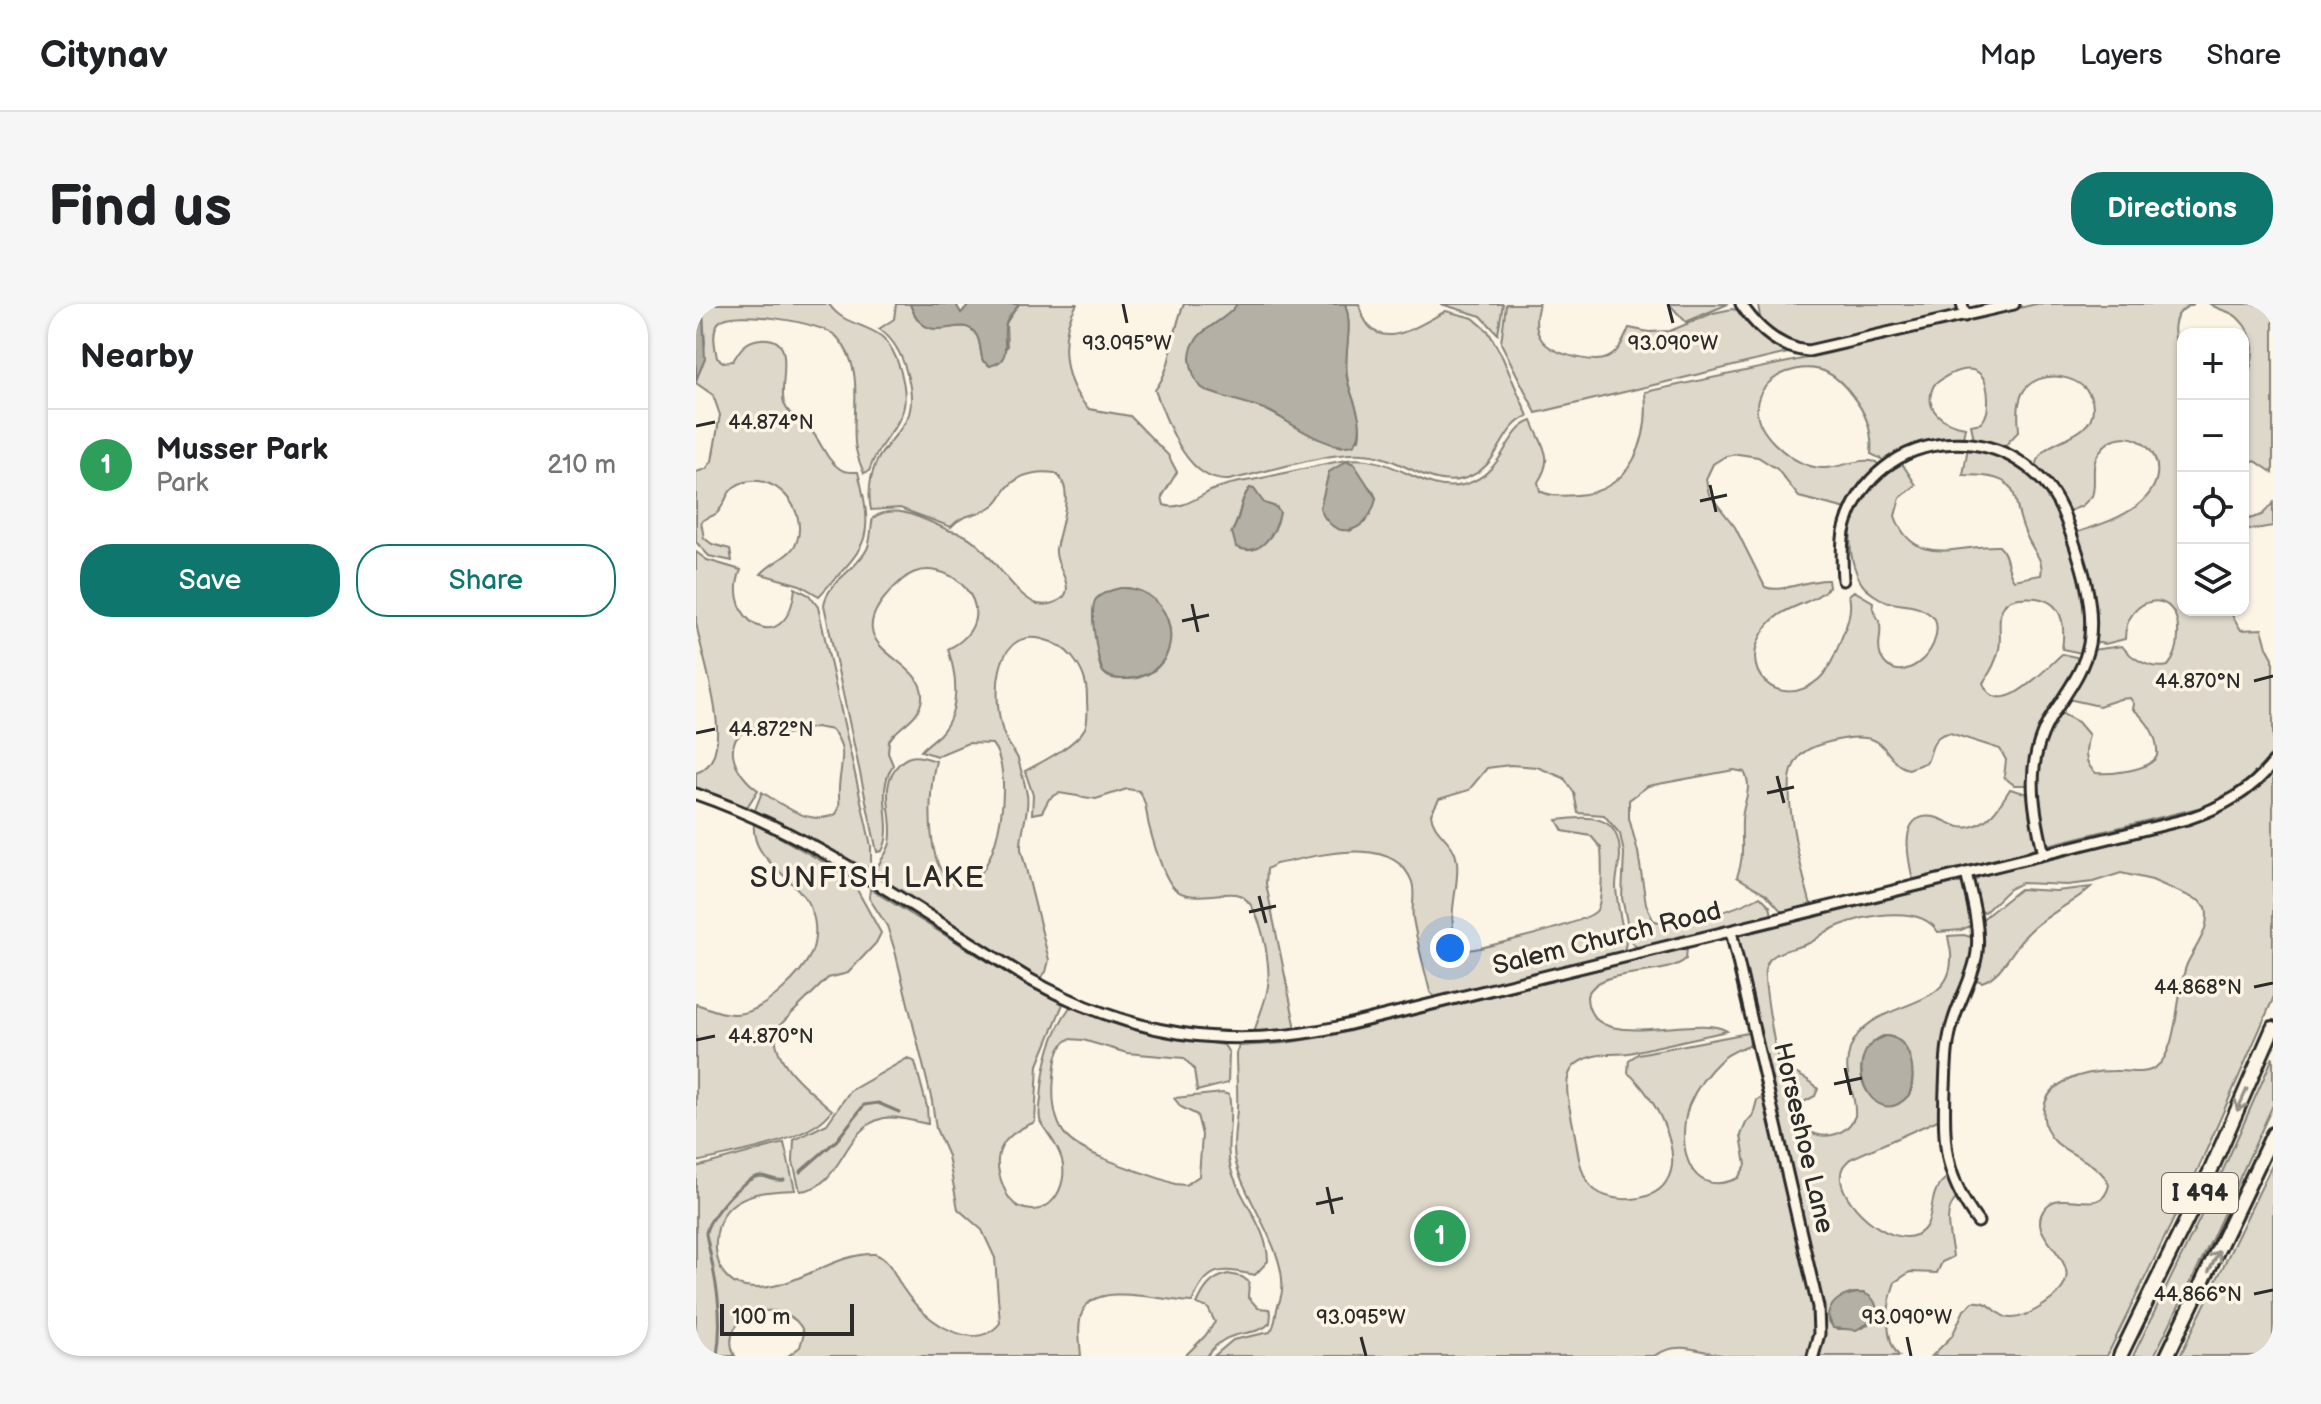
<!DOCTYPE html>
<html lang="en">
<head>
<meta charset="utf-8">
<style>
  :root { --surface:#fff; --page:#f6f6f6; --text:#202124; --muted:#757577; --line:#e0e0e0; --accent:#0f766e }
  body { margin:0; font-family:"Balsamiq Sans",sans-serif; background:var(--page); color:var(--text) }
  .controls { position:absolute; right:24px; top:24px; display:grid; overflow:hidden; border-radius:16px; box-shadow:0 2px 6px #0004 }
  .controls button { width:72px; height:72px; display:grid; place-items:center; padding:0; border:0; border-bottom:2px solid var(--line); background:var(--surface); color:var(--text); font:40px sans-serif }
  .scale { position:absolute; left:24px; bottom:20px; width:134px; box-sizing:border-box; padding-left:8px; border:4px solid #2b2b2b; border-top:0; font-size:22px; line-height:28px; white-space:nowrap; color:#2b2b2b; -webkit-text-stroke:6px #fcf5e5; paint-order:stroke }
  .you { position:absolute; left:754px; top:644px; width:28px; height:28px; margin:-20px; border:6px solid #fff; border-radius:50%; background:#1a73e8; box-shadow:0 0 0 12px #1a73e833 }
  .badge { display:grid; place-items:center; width:52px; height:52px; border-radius:50%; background:var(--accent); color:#fff; font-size:26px; font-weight:700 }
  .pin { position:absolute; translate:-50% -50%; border:4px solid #fff; box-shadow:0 2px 8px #0006 }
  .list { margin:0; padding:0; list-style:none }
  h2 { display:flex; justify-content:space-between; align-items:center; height:104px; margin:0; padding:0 32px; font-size:34px }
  h2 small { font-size:26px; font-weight:400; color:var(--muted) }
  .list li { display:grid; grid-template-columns:52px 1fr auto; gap:24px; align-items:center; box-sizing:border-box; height:112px; padding:0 32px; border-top:2px solid var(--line) }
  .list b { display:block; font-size:30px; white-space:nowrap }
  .list p { margin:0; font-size:26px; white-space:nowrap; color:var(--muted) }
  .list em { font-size:26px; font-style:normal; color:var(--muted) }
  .actions { display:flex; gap:16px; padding:24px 32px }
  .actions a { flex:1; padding:18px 0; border:2px solid var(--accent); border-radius:32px; text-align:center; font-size:28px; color:var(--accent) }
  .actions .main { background:var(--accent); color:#fff }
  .icon { flex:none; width:44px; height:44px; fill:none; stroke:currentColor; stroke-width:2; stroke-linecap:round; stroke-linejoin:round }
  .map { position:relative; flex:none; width:1577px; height:1052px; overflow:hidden; border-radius:32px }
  header { display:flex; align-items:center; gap:48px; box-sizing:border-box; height:112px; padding:0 40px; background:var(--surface); border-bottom:2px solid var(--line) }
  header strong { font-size:38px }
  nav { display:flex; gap:44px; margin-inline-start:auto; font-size:28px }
  .intro { display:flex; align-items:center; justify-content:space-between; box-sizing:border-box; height:192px; padding:0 48px }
  h1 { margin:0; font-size:56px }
  .button { padding:20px 36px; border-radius:32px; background:var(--accent); color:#fff; font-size:28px; font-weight:700 }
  main { display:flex; gap:48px; padding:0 48px }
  aside { flex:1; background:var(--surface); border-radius:32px; box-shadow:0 2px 6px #0004 }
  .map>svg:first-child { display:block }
  .green { fill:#ded8ca; stroke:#84827a; stroke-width:2; fill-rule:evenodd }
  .water { fill:#b4b0a5; stroke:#7d7b74; stroke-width:2 }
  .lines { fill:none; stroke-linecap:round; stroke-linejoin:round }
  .stream { stroke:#7d7b74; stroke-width:3 }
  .minor-casing { stroke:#2b2b2b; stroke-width:15 }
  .highway-casing { stroke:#2b2b2b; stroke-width:18 }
  .minor { stroke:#fcf5e5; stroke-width:9 }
  .highway { stroke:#fcf5e5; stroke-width:12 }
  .oneway { stroke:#949088 }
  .ticks { fill:none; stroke:#2b2b2b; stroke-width:3 }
  .labels { text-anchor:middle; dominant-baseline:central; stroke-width:7; stroke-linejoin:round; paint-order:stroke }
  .shield { fill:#fcf5e5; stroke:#6a6863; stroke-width:2 }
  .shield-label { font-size:24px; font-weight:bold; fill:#2b2b2b }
  .street-label { font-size:26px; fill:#2b2b2b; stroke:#fcf5e5 }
  .quarter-label { font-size:30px; letter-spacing:2px; fill:#2b2b2b; stroke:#fcf5e5 }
  .ticks-label { font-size:20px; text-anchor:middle; fill:#2b2b2b; stroke:#fcf5e5; stroke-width:7; stroke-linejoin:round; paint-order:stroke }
</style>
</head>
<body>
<header>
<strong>Citynav</strong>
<nav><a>Map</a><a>Layers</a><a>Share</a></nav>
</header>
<div class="intro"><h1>Find us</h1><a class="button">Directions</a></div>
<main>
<aside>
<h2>Nearby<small></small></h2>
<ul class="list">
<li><span class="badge" style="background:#2e9e5b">1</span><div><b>Musser Park</b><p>Park</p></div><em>210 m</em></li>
</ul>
<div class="actions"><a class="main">Save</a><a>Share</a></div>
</aside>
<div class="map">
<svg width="1577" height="1052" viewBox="0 0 1577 1052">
  <rect width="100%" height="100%" fill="#fcf5e5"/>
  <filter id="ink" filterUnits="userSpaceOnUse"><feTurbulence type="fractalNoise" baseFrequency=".0125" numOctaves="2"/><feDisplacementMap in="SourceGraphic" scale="16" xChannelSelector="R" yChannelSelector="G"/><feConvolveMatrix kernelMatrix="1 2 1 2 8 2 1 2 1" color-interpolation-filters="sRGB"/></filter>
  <g filter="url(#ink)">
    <path class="green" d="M12 0H133C146 20 167 19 185 32 194 39 201 54 204 65 221 121 189 121 173 167L168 169C164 160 160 149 159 139 156 102 169 64 141 33 127 18 36 4 23 18 15 27 19 42 21 54L27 58 37 57C44 45 50 36 65 35 103 32 82 78 88 99 92 112 105 116 114 125 125 137 130 156 144 165 150 169 155 168 162 168 180 239 170 241 123 292L104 281 65 270C75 258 96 252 101 237 112 204 77 165 43 180 30 186 30 200 21 209 15 214 10 213 5 218L8 234 16 240 34 245 36 257 13 252 0 238V168L10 165 16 157 24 111 17 91 0 79 9 39 7 11Z
      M200 0H214C230 49 266 5 281 32 285 39 284 49 287 57L294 62 311 43 310 19 323 0H381C362 31 366 79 393 105L434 112 472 151 481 168 466 193 468 201C487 208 507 188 524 183 537 178 553 177 566 174 594 168 622 161 650 156 698 149 727 191 767 181 810 170 808 126 836 117 846 143 859 152 842 178L844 187C855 193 869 192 881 191 936 187 954 135 949 88L1130 50 1340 0H1498C1469 9 1478 38 1487 59V306H1533L1545 326 1566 325 1571 343 1577 354V449L1549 479 1510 502 1352 541C1338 512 1336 466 1348 436 1351 427 1358 417 1363 408L1382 418 1393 431C1389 446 1387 459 1400 469 1416 470 1453 467 1461 452 1463 434 1451 416 1437 405L1438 400 1434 394 1424 395 1403 402 1372 395 1396 346 1426 342C1436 355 1455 366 1472 362 1479 354 1482 343 1482 332 1485 281 1429 290 1429 335L1409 340 1397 338 1379 229C1400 222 1424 215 1442 201 1493 160 1430 105 1402 150 1394 163 1401 179 1396 192L1386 202 1371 208 1359 186 1340 163C1341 159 1344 150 1348 147 1361 134 1397 131 1397 104 1397 70 1340 61 1326 90 1321 101 1322 115 1323 127L1308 143 1278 135 1275 121 1285 119C1292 111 1292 104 1292 95 1291 54 1261 62 1238 81 1226 105 1247 120 1269 123L1267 134 1229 139 1191 158 1175 150C1177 129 1170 109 1157 93 1150 83 1141 73 1130 68 1091 52 1031 92 1078 139 1088 149 1100 158 1114 162 1138 170 1158 152 1180 158L1184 163 1151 205 1103 193 1081 165 1062 153 1042 150 1030 152 1017 160 1010 175 1013 190 1039 223 1069 283C1084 290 1112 275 1132 276L1133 283C1116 301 1088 301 1072 321 1035 367 1085 409 1123 375 1133 366 1139 351 1144 338 1150 323 1157 308 1153 291L1158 287 1177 298C1175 309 1183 311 1184 321 1186 332 1180 342 1185 353 1201 387 1250 348 1239 315 1220 295 1200 305 1183 294 1166 284 1164 279 1158 262 1145 217 1168 182 1205 158L1220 181 1204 194 1199 212C1218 266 1264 240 1303 242 1313 251 1310 266 1318 276L1345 271C1348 257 1339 249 1333 237 1310 194 1335 171 1267 171L1272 143C1338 149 1368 208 1381 266 1388 293 1392 318 1387 345L1386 349 1366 345C1371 312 1362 290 1324 294 1318 295 1311 296 1308 302 1300 312 1306 332 1303 345 1300 359 1294 368 1287 379 1303 419 1350 364 1366 350L1380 353 1383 357C1361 407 1335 421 1331 481H1318L1308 473 1310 456 1304 445 1254 429C1235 431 1237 445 1231 458L1213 465C1193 462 1192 436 1170 434 1158 432 1144 435 1133 438 1118 442 1105 446 1098 461 1084 487 1107 572 1115 601L1086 608 1070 590 1041 573C1049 551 1045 539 1046 517 1046 500 1058 484 1048 468L1038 466 952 482 933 496V514L942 548 950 600 957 616C978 626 1044 604 1064 592L1074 602 1076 611 941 644 935 637 926 594 928 549 924 530 908 511 882 509 878 489 868 474 841 463 814 461 791 464 773 486 743 495 735 510C737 530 759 536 761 558 764 585 748 615 763 640L773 646 784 644C804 639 893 619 901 606 907 594 906 558 905 544L895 532 867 527 861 516C893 512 924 509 924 552 923 563 920 573 920 583 921 602 926 621 930 639L928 647 739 694 734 688C728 663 721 639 717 614 715 602 720 591 716 578 698 528 618 553 580 560L571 565 570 580 600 725 558 729C562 713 570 698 572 682 575 660 565 593 539 590 522 588 492 598 479 585 468 575 457 537 453 522 450 510 451 498 443 487L431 485 400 495 363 489 353 495 346 508 336 510 337 491 329 467C346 458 380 441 389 424 393 415 391 404 391 394 391 378 387 367 377 354 369 344 359 338 346 335 296 324 297 396 307 428 310 438 318 446 322 455 325 466 329 479 331 491 334 507 324 527 325 545L353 656 350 668 344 674 178 573C180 559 191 552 194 539 200 512 180 482 204 459 216 448 226 453 240 457 232 485 226 586 271 582 304 566 319 467 296 440L272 439 241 452 225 447C230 441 238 436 244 430 265 407 261 372 252 345 319 311 247 240 206 276 126 347 230 350 226 394 224 416 202 421 193 437L192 449 197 461C178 490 200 522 186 547L181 548 128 301C131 278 161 266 171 245 176 235 174 224 177 214 199 197 231 217 252 226 258 228 265 229 270 232 293 244 319 294 342 300 347 301 354 301 360 298 386 287 357 263 360 245 363 225 381 184 359 169 342 167 323 170 311 184 305 191 304 198 295 203 281 212 267 209 255 223L204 204 175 206C171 186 175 162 188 146 196 134 208 124 213 110 218 93 213 76 208 60 203 46 195 33 183 25L198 15ZM651 157 658 160 666 176 677 187 680 194 669 218 654 227C612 215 629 201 632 170ZM554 184 568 199 580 203 536 228C545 212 543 196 554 184ZM432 284C490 295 488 377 427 375 421 375 413 375 409 370 402 364 402 350 401 341 396 310 390 285 432 284Z
      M488 0H541L537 7 505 30 494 55 502 79 559 100 636 140 646 143 663 135C668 113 653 93 651 71 647 47 658 24 649 0H663C676 54 717 25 750 7L777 14 792 27 805 50 832 112C802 124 806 164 767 175 734 185 702 151 667 150 632 148 570 168 533 176 491 179 471 118 459 86 478 62 475 28 488 0Z
      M745 0H807L802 30 785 12Z
      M810 0H843C833 33 849 46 879 53 889 55 902 58 911 54 923 49 928 35 933 24L953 28 974 27 1017 9 1036 5 1046 7 1092 49 840 109 805 39Z
      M973 0H1032L990 18Z
      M1062 0H1262V4L1257 9 1108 42 1083 35 1065 20Z
      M1514 0H1577V169L1561 158 1547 154C1547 136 1543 107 1547 90 1554 62 1568 39 1542 14 1534 6 1523 7 1514 0Z
      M1577 199V222L1547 227V217L1566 211Z
      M0 248 11 256 45 266C24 316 91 358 99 284L113 291 122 303 175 542V561L168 567 59 506 66 488C86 501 115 523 140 510 146 500 142 495 143 484 144 461 153 445 136 426L120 423 83 432 60 423C21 432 38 470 62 486L51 503 0 484V469C46 454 3 350 0 317 0 294 0 270 0 248Z
      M1577 469V695L1503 863 1411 1052H1236L1256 1032 1268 1006 1277 998C1306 995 1298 1031 1343 1004 1415 961 1320 938 1350 903 1367 883 1406 915 1413 881 1401 850 1352 852 1348 815 1343 777 1389 767 1418 767 1432 766 1448 772 1460 763 1483 747 1480 685 1491 660 1500 641 1515 625 1510 603L1502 596 1456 576 1425 569 1397 578 1371 581 1325 579 1313 585 1289 608 1282 607 1278 577 1285 572 1515 513 1550 494Z
      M1314 485 1332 490 1340 545 1217 576C1212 555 1201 507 1238 513 1252 516 1260 526 1274 523 1294 519 1304 501 1314 485Z
      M58 519 154 573 185 629 180 639 152 669 132 674 80 725C74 758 113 786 136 806 117 837 34 850 0 858V700C16 705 31 713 47 709 70 705 105 671 115 650 120 637 121 621 116 608 104 572 54 560 58 519Z
      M1258 579H1266L1269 582 1277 621 1265 626 1242 628C1224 598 1160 612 1134 626 1126 629 1121 636 1113 639 1101 645 1084 645 1074 655 1072 658 1069 662 1069 666 1067 673 1079 750 1083 756 1092 770 1113 772 1122 785L1119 792 1102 801 1100 814C1113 838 1148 838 1159 812 1161 787 1145 772 1154 745 1172 693 1254 711 1255 656 1256 648 1253 640 1252 632L1268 631 1278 634 1274 663 1246 761 1244 815 1154 855C1149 860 1145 863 1145 871 1142 897 1192 943 1220 931 1244 920 1227 888 1252 873L1261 894C1245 908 1255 934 1257 953L1246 958 1241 969 1214 968 1199 978C1191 1000 1187 1033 1203 1052H1120L1126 1030 1040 638 1041 632ZM1187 732C1215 731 1219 767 1215 788L1198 801C1158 801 1155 746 1187 732ZM1157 989H1168L1181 1006 1179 1015 1167 1024 1140 1025 1133 1018C1131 1000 1142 994 1157 989Z
      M1395 583C1376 600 1351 610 1333 628 1317 643 1307 671 1286 678L1278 675 1284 617 1324 585 1360 587Z
      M174 585 330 681 367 700 342 761 339 818C306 831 293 850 308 884 311 892 315 899 323 903 353 916 373 883 366 856 362 841 353 832 345 819 342 813 344 802 345 795 347 762 354 731 374 703L454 729 528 741 533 749 532 779 501 787 498 765 488 754 431 749 387 736 373 735C360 743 359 759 358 773 356 793 357 817 371 833 388 852 453 870 479 880L490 881 503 872 506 831 501 811 485 803 478 794 527 789 533 791C538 816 528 841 535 865 544 896 572 924 572 957L559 971C524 964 513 961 496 998 471 998 397 975 386 1009 381 1022 384 1038 385 1052H92L104 1043 108 1029C92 988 18 1009 39 1052H0V863L88 839 99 886C78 887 52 887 35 902 12 922 14 977 49 983 95 991 135 948 179 950 194 956 198 970 206 983 221 1006 248 1031 277 1032 288 1032 297 1028 304 1019L299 954 286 926 262 905 252 852 240 825 236 797 199 647 191 622 173 594Z
      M991 644 990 655C966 676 904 660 891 692 892 754 1002 707 1031 727L941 747C930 751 924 749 912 750 861 754 869 782 877 821 881 839 882 865 893 880 908 901 957 900 970 878 990 848 956 788 932 769L933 756 942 750 1057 728 1059 739C1047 743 1036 747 1026 755 1012 768 1000 784 993 801 980 839 991 897 1042 874L1050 861 1045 831 1050 819 1057 811 1061 796 1070 790 1106 940 1121 1023 1114 1052C1087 1052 1058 1052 1032 1052 1005 1049 984 1035 958 1052H518L537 1036 574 1028C582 1018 578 1010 583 999 600 957 547 896 539 855 536 839 540 822 541 805 542 787 540 768 540 749L543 742 589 739 638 731Z
      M1577 753V801L1515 937 1458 1052H1437L1524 873Z
      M212 754 219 758 231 803 232 820C219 818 201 811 188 814 146 823 147 884 104 887L97 858 98 836 131 820 154 787Z
      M1577 859V1052H1484Z
      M532 970 546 973 553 978 552 993 562 1004 573 1005 575 1009 574 1019C557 1036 534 1020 511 1052H489L509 1032 519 1018 512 1004 501 1000C508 984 515 974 532 970Z"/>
    <path class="water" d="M0 0H12L7 11 9 55 0 76Z
      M214 0H260L265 9 274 0H323C319 6 314 10 311 17 303 34 320 55 294 62L287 57C284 49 285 39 281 32 266 4 233 51 214 0Z
      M541 0H649C658 25 647 49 651 74 655 96 672 119 659 140 637 150 595 119 575 108 558 99 514 92 505 83 498 76 495 63 494 54 494 25 529 20 541 0Z
      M651 157 658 160 680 194C674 228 638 241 624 204L633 168Z
      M554 184 558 185 568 199 580 203 584 209C580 229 564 255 540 243L536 228C546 212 543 196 554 184Z
      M424 284C480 281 496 364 437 374 426 376 415 376 407 368 402 356 392 306 400 295 405 289 416 286 424 284Z
      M1190 732C1216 734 1221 771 1213 791 1176 833 1140 746 1190 732Z
      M1165 989C1179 991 1184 1004 1178 1016L1160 1026 1137 1024 1132 1011C1136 994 1149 990 1165 989Z"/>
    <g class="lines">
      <path class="stream" d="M104 868 141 836 168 801 182 799 203 808
        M21 1052C28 1009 19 972 10 930 10 915 47 873 64 872 73 872 78 878 88 876"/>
      <defs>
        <path id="minor" d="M1045 0C1061 24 1082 44 1112 47L1318 0
          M1266 0 1269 12
          M1147 276C1146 261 1145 244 1148 228 1175 116 1330 108 1370 216 1384 254 1400 299 1393 340 1388 366 1371 388 1357 410 1328 455 1336 501 1348 550
          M0 490C119 531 227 610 333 675 434 731 529 747 642 723L1491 515C1525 504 1554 488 1577 459
          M1270 569C1276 595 1284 622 1281 648 1278 672 1264 694 1257 718 1250 739 1250 762 1249 785 1247 839 1248 872 1282 918
          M1035 627 1122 1003 1123 1030 1117 1052"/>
        <path id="highway" d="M1424 1052 1514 868 1577 724
          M1471 1052 1577 830"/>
      </defs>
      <use href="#minor" class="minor-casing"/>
      <use href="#highway" class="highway-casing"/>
      <use href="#minor" class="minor"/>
      <use href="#highway" class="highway"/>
    </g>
    <defs><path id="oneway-shaft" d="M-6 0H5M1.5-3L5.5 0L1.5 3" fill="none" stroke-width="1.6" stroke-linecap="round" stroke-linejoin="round" transform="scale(2)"/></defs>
    <g class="oneway">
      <use href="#oneway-shaft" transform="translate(1546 796) rotate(114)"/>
      <use href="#oneway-shaft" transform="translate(1518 957) rotate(-64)"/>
    </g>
  </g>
  <path class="ticks" d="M427 0 431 19M972 0 977 19M0 122 19 118M1014 181 1020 208M1004 197 1031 191M496 300 502 328M486 317 513 311M1558 377 1577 372M0 429 19 425M1081 472 1088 499M1071 489 1098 483M563 592 570 619M553 608 580 602M1558 683 1577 679M0 736 19 732M1149 764 1155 791M1138 780 1166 774M631 883 637 910M620 900 647 894M1558 990 1577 986M665 1033 670 1052M1211 1033 1215 1052"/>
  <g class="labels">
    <rect class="shield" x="1466" y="869" width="76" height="40" rx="6"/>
    <g class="shield-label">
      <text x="1504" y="889">I 494</text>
    </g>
    <g class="street-label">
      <text transform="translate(911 635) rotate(-14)">Salem Church Road</text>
      <text transform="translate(1107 834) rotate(77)">Horseshoe Lane</text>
    </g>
    <g class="quarter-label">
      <text x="172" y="574">SUNFISH LAKE</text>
    </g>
  </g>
  <g class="ticks-label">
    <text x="431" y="46">93.095°W</text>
    <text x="977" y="46">93.090°W</text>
    <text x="75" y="125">44.874°N</text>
    <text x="1502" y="384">44.870°N</text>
    <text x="75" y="432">44.872°N</text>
    <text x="1502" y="690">44.868°N</text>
    <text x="75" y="739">44.870°N</text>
    <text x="1502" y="997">44.866°N</text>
    <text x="665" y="1020">93.095°W</text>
    <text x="1211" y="1020">93.090°W</text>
  </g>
</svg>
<div class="controls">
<button>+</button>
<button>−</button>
<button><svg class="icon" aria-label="locate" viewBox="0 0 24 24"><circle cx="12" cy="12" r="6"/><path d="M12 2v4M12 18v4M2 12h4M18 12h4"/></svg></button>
<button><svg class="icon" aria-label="layers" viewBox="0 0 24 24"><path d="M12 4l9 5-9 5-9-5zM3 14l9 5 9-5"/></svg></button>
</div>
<div class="scale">100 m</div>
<div class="you"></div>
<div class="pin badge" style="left:744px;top:932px;background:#2e9e5b">1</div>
</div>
</main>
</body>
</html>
